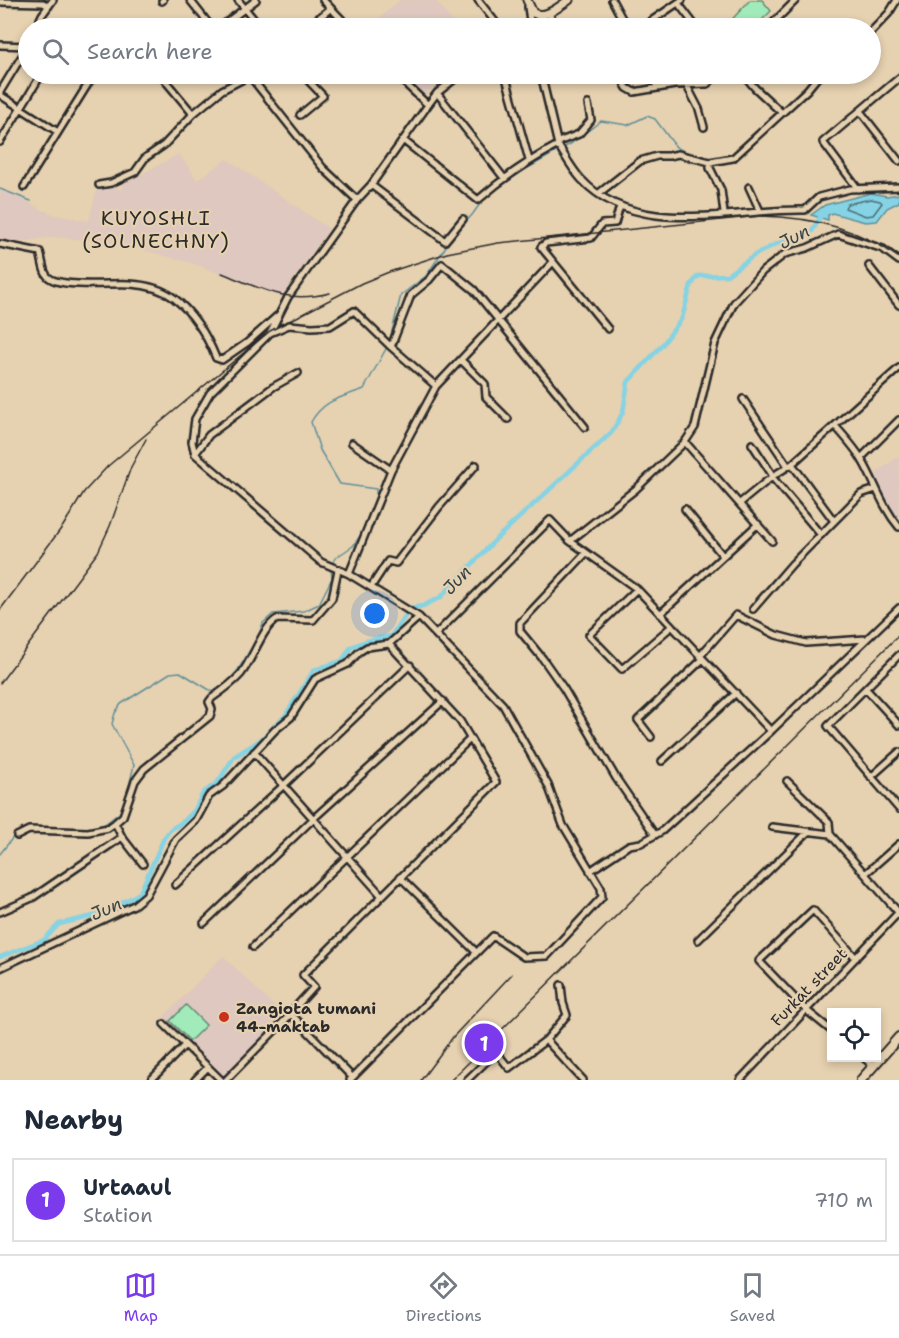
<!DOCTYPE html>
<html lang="en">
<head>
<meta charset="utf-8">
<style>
  :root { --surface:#fff; --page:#f2f2f3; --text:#1f2937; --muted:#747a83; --line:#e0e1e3; --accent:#7c3aed }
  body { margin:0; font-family:"Shantell Sans",sans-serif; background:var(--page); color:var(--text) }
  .controls { position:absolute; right:18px; bottom:18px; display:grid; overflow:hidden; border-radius:0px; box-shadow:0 3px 9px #0003 }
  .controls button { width:54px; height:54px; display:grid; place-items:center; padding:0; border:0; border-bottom:2px solid var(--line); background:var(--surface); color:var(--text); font:30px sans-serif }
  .you { position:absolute; left:375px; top:614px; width:21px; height:21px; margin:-15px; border:4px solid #fff; border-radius:50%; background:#1a73e8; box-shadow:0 0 0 9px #1a73e833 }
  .badge { display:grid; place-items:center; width:39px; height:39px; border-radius:50%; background:var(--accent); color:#fff; font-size:20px; font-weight:700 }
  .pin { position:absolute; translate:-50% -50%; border:3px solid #fff; box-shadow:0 2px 6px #0006 }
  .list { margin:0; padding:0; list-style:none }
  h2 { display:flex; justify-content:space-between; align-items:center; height:78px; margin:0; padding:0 24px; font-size:26px }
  h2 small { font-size:20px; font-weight:400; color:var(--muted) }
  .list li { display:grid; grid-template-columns:39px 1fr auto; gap:18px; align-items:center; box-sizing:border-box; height:84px; margin:0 12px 12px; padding:0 12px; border:2px solid var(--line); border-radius:0px }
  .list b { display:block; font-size:22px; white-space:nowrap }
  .list p { margin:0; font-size:20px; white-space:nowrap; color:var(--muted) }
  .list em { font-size:20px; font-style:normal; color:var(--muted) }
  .icon { flex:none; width:33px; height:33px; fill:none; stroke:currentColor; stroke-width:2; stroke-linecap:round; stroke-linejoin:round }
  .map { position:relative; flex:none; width:899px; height:1080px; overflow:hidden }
  .search { position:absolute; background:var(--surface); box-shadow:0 3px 9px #0003; left:18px; right:18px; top:18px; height:66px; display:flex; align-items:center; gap:15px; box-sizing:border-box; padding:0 21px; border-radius:33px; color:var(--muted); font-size:22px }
  .sheet { height:174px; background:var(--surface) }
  nav { display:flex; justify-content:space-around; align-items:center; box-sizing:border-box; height:84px; border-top:2px solid var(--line); background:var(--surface); font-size:16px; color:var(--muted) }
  nav a { display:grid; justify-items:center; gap:3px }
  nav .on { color:var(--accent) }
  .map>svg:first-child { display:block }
  .built { fill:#dec8bf }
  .green { fill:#a1ebba; stroke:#668b72; stroke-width:1.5 }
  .water { fill:#85d3e4; stroke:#61909a; stroke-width:1.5 }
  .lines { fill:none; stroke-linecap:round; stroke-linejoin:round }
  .shore { stroke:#4f6e75; stroke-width:1.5 }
  .stream { stroke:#61909a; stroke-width:1.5 }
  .canal { stroke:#85d3e4; stroke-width:4.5 }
  .minor-casing { stroke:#2b2b2b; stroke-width:10 }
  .secondary-casing { stroke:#2b2b2b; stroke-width:11 }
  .primary-casing { stroke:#2b2b2b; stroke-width:12 }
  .minor { stroke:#e6d1b0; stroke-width:5 }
  .secondary { stroke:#e6d1b0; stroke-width:7 }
  .primary { stroke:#e6d1b0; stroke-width:8 }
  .rail { stroke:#2b2b2b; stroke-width:1.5 }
  .poi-dot { fill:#c8321e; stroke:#e6d1b0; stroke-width:2 }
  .labels { text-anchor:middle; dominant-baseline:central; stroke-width:4.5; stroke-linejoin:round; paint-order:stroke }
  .street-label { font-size:16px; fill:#2b2b2b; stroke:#e6d1b0 }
  .poi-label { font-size:16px; font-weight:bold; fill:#2b2b2b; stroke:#e6d1b0; text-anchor:start }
  .water-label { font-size:18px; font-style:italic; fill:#384447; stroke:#e6d1b0 }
  .quarter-label { font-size:20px; letter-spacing:1.5px; fill:#2b2b2b; stroke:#e6d1b0 }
</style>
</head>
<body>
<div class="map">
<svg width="899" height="1080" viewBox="0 0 899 1080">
  <rect width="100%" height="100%" fill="#e6d1b0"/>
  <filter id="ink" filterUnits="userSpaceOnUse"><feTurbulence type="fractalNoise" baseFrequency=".0167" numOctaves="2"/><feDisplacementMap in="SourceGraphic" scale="12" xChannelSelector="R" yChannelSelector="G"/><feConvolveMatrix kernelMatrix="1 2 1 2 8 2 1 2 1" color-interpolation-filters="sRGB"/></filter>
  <g filter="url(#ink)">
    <path class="built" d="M400 0H435L457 28H369Z
      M401 74H453L423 96Z
      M179 154 197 180 227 159 329 229 281 297 195 264 118 243 54 237 6 244 0 238V191L20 197 40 209 55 215 89 221 97 189 118 187V189H122L123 180 129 181Z
      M899 456V521L892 513 875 474Z
      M223 956 282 1014 284 1012 286 1015 223 1079 162 1019Z"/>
    <path class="green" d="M750 0H762L771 11 760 22 765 28H724Z
      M684 74H715L707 82 666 84Z
      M186 1005 206 1025 190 1041 170 1021Z"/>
    <path class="water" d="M871 193 887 196 899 194V202L887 208 877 221 865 222 832 213 828 215V220L811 215 825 205Z"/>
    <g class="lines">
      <path class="shore" d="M871 199 880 201 882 203 873 215 866 216 845 208 847 204Z"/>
      <path class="stream" d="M0 189 31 201
        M389 343 401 295 426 276 453 236 472 215 485 197 521 172 572 143 601 121 628 125 647 116 655 119 676 147 691 155
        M376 501V489L340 484 320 450 311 422C324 399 341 398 364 389L387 347
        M332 565 335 558 353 546 363 532
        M125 803 134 765 112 724 115 713 121 704 170 673 180 672 213 692 225 685 238 670 258 637 263 623 273 614 304 611 319 604 332 578 331 569
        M101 827 123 810
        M21 831 31 827 93 828
        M0 854 14 836"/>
      <path class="canal" d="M0 957 44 940 59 924 102 914 140 893 164 838 170 830 184 821 195 810 203 793 218 782 234 757 259 741 285 716 314 670 342 661 351 647 366 641 391 636 411 608 423 606 441 597 497 538 612 432 623 412 628 382 663 344 682 318 691 285 698 276 727 275 755 255 776 244 812 231 822 214"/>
      <defs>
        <path id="minor" d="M190 0 212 28
          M238 0 261 28
          M323 0 350 28
          M478 0 500 28
          M612 0 627 28
          M162 1 163 0
          M0 2 43 3 49 6
          M678 3 697 28
          M528 27 530 21 528 7
          M36 28 42 15 53 0
          M219 28 256 0
          M306 28 330 9
          M526 28 548 13 558 28
          M641 28 682 0
          M768 28 796 0
          M870 33 889 13 897 0
          M0 45 28 46
          M156 74 163 78 193 114
          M395 74 428 105
          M505 74 529 160
          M619 74 627 88 634 92 675 85 707 84 719 74
          M650 74 658 88
          M743 74 755 88 782 113
          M249 75 323 168 357 200
          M686 84 699 109 704 127
          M0 92 28 46
          M437 93 504 178
          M0 95 58 132
          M860 111 899 161
          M300 115 323 96 302 74
          M403 140 478 200C503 178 528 161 558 145L541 74
          M0 142 41 75
          M558 142 579 134 591 120 588 104
          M558 145C565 156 572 169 581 179 637 240 734 208 805 210L819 197 850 189 899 187
          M710 162V168L721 190 724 213
          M99 185 111 183 135 172 145 158 164 145 193 114 222 90 253 74
          M371 185 445 241 463 219
          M24 187 93 76
          M749 187 760 211
          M858 189 823 142 899 78
          M598 194 640 161 657 156H669L678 154 710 162 733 158 807 90 820 74
          M0 244 40 252C42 258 43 270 46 274 53 290 115 282 131 284 146 285 162 289 174 298 193 313 207 336 216 358L222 360 248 342 277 316
          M869 266 899 305
          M608 329 541 247 546 243 591 238 602 224 615 223 620 206
          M270 333 288 297 357 200 371 185 428 105 437 93 461 74
          M391 347 411 295 429 280 442 264 474 290 585 427
          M461 360 485 384 486 397 508 419
          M743 399 788 466
          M836 427C845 437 855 448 862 460 875 482 882 507 899 527
          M685 442 772 541
          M352 443 391 470
          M752 444 773 476
          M195 454 209 435 273 387 298 373
          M861 458 899 420
          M792 464 834 521
          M772 477 821 535
          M740 503 773 476 792 464 899 368
          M685 509 723 556
          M570 541 636 489 685 442 695 427 715 343 734 303 763 271 785 254 807 248 838 234 883 249 899 261
          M586 553 520 623V631L543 659 564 689 616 778 655 835
          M349 574 391 470 436 386 552 263
          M371 587 388 561 396 563 439 507 476 465
          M637 589 589 635 622 669 672 626
          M753 609 792 564 861 494 876 489
          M660 614 758 524
          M436 634 550 520 570 541 637 589 771 731
          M899 655 828 726 899 809
          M700 656 736 615 776 635 806 643 866 639
          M866 689 899 725
          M651 737 638 720 703 659
          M254 752 382 896
          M662 761 736 693
          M871 777 899 752
          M787 781 829 822 830 834
          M772 827 830 834
          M830 834 899 913
          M17 836 29 830 88 832 108 828 115 823 123 816 135 781 144 769 210 716 212 709 209 702 212 698C222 691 233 683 241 674 253 659 262 628 277 619L313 620 332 598 338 570
          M122 837 143 864
          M590 871 629 845 641 843 662 831 771 731 899 608
          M865 874 899 844
          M400 877 476 952
          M175 885 284 785 410 665
          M0 912 32 898 122 837 115 823
          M204 923 313 819 443 701
          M698 940 809 831
          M253 947 470 739
          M0 968 134 905 146 895 176 839 196 820 209 796 223 786 275 730 291 717 315 679 348 664 359 652 367 647 389 644 419 617
          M291 1014 352 1077
          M164 1024 221 1080
          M832 1031 806 1010 759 961 813 910 856 958
          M546 1040 583 1080
          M864 1058 870 1063
          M151 1080 185 1045
          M195 1080 208 1067
          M226 1080 291 1014 292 1011 314 987 303 975 496 782 460 721 389 644
          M350 1080 493 936 524 957 547 956 602 897 601 888 563 825 548 785 503 705 419 617 349 574 321 562 195 454 192 442 195 419 210 393 270 333 289 325 312 327 330 326 354 311 389 345 436 386
          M467 1080 494 1054H498L509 1068 546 1040 567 1015 563 1003 561 985
          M740 1080 899 912"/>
        <path id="secondary" d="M527 0 533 13C546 19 558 7 569 0"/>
        <path id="primary" d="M861 1080 899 1037"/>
      </defs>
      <use href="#minor" class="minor-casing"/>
      <use href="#secondary" class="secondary-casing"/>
      <use href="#primary" class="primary-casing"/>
      <use href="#minor" class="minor"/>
      <use href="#secondary" class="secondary"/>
      <use href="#primary" class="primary"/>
      <path class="rail" d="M222 273C262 289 286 304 330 293
        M0 610 63 526 84 492 108 466 270 331 362 283 389 272 447 253 498 243 760 216C810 217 858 227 899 258
        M0 683 98 552 110 526 131 467 146 439
        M421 1080 453 1037 512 974
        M451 1080 899 635"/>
    </g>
  </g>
  <circle class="poi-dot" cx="224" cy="1017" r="6"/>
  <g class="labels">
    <g class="street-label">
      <text transform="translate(809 987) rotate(-46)">Furkat street</text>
    </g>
    <g class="poi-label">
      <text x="236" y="1008">Zangiota tumani<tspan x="236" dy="18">44-maktab</tspan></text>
    </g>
    <g class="water-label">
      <text transform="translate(794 237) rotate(-27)">Jun</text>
      <text transform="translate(457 580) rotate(-46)">Jun</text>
      <text transform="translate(106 909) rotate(-23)">Jun</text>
    </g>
    <g class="quarter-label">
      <text x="156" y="218">KUYOSHLI<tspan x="156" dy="23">(SOLNECHNY)</tspan></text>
    </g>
  </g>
</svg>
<div class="controls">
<button><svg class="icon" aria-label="locate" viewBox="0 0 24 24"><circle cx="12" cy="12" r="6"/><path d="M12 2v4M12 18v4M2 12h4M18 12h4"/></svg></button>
</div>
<div class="you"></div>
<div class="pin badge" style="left:484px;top:1043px">1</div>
<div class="search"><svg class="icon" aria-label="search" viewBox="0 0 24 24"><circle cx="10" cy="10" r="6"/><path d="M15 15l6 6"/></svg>Search here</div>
</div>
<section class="sheet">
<h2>Nearby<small></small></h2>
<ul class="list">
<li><span class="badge">1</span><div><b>Urtaaul</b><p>Station</p></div><em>710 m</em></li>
</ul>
</section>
<nav>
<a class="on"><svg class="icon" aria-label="map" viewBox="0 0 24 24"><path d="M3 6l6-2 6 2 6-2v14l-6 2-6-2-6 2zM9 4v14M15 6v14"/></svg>Map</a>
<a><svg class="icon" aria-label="directions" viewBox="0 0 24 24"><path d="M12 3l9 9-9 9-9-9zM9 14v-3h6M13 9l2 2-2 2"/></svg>Directions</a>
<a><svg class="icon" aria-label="saved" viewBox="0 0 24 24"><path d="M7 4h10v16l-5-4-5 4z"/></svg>Saved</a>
</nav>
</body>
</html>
